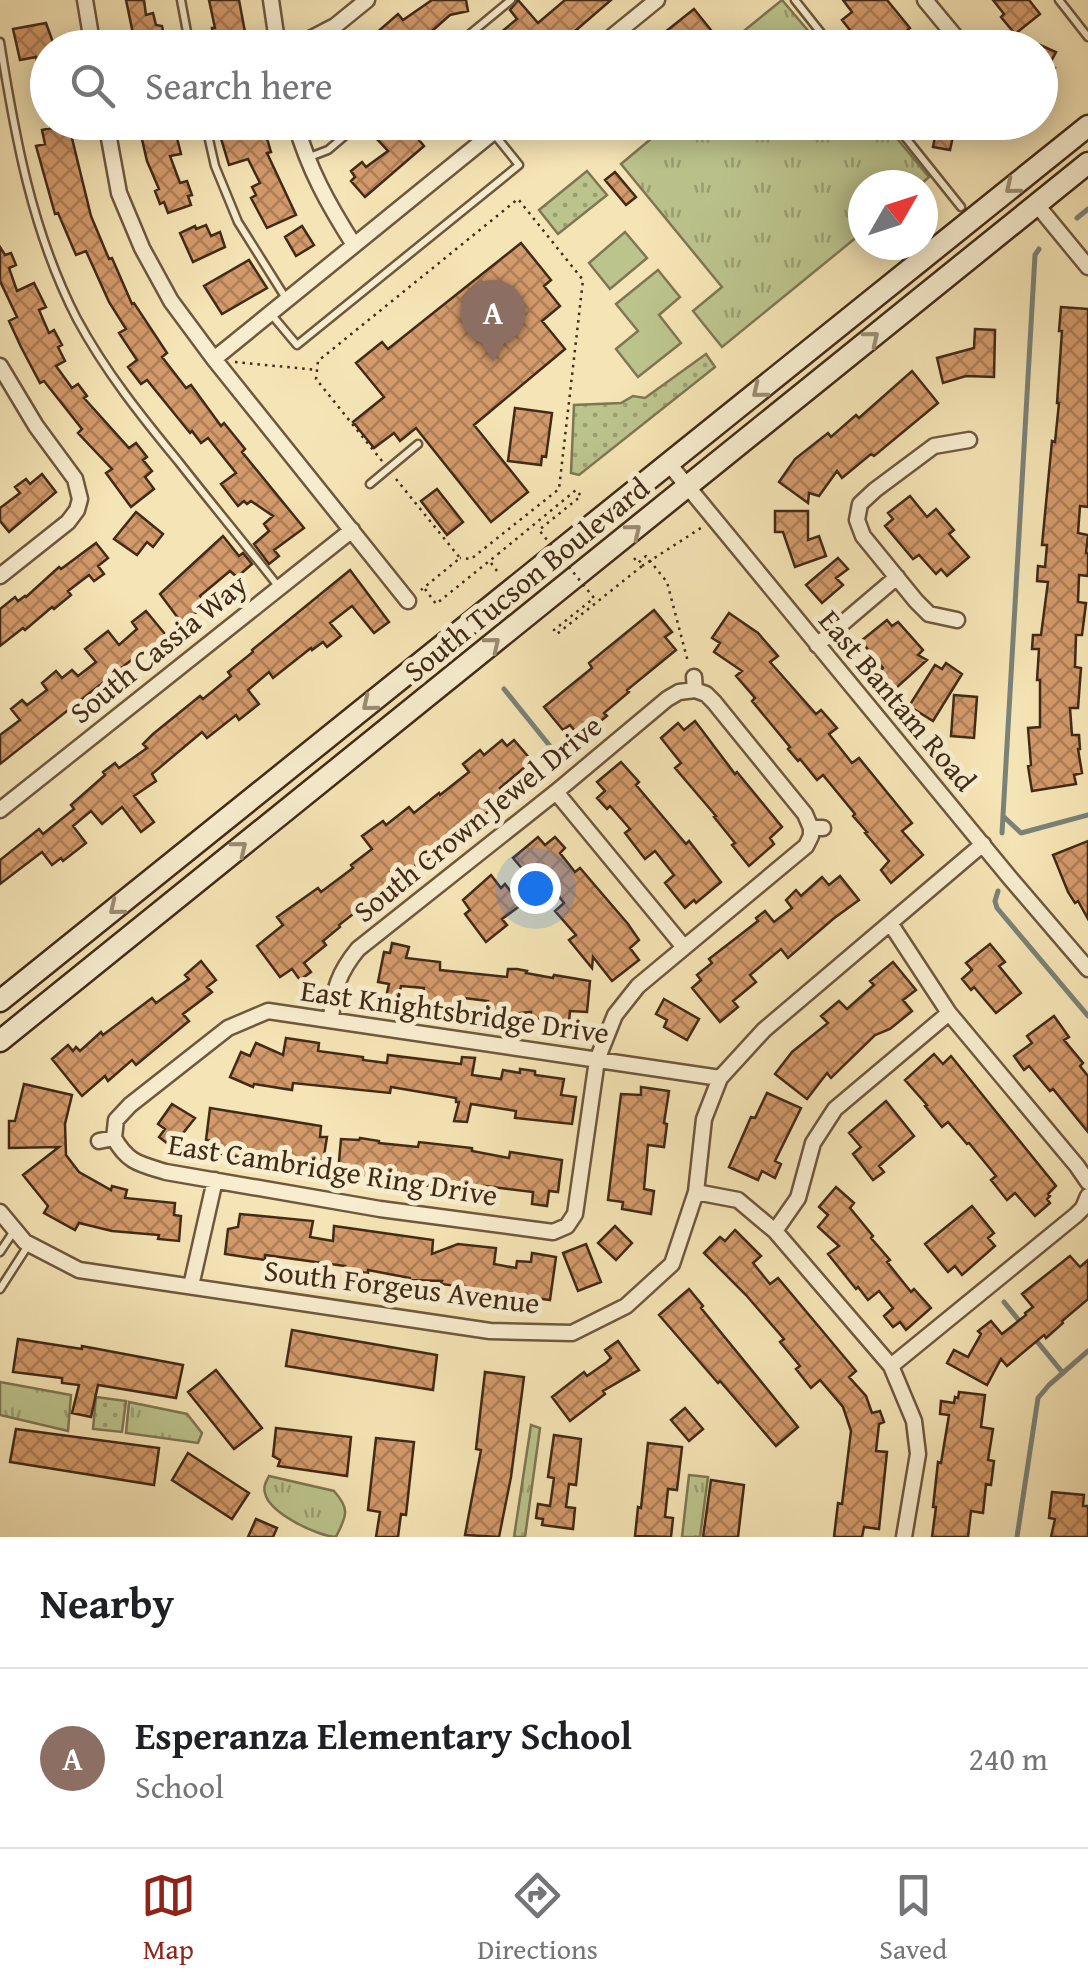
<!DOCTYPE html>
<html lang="en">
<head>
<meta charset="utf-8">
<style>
  :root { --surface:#fff; --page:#f6f6f6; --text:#202124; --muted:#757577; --line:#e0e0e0; --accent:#8f2418 }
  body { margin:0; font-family:"Gentium Book Plus",serif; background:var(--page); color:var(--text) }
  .compass { position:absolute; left:848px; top:170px; width:90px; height:90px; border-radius:50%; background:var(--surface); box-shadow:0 5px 25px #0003; rotate:51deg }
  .you { position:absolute; left:535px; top:888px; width:35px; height:35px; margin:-25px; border:8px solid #fff; border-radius:50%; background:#1a73e8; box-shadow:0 0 0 15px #1a73e833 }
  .badge { display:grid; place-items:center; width:65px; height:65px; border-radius:50%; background:var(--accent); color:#fff; font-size:32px; font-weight:700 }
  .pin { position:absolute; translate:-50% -82px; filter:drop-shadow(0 2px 5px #0008) }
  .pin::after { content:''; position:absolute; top:52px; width:35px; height:30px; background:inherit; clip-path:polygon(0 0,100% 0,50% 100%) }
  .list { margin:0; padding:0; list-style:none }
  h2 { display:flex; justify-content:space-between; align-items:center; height:130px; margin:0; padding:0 40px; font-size:42px }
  h2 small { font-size:32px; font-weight:400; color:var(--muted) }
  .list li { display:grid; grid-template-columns:65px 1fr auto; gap:30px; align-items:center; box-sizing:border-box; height:180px; padding:0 40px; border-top:2px solid var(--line) }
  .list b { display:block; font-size:38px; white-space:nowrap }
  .list p { margin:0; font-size:32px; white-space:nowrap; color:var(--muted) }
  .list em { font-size:32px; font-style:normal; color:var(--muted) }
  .icon { flex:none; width:55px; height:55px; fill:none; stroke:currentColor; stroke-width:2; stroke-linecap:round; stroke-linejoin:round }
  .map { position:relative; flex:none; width:1088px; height:1537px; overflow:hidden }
  .search { position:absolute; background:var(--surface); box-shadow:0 5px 25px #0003; left:30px; right:30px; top:30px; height:110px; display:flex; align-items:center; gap:25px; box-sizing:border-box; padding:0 35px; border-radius:55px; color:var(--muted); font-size:38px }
  .sheet { height:310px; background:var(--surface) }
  nav { display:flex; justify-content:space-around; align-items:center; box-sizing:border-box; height:140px; border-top:2px solid var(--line); background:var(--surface); font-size:28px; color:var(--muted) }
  nav a { display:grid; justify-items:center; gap:5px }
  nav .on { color:var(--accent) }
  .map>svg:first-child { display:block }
  .grass { fill:url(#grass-tufts); stroke:#7e7752; stroke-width:2.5 }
  .park { fill:url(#park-dots); stroke:#7e7752; stroke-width:2.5 }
  .pitch { fill:#bcc48d; stroke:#7e7752; stroke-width:2.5 }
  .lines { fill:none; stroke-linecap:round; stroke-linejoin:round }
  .stream { stroke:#7a8278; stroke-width:5 }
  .building { fill:url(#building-cross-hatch); stroke:#412a17; stroke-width:2.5 }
  .lane-casing { stroke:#6e583e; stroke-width:11 }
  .street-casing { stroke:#6e583e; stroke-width:19 }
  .secondary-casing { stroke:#412a17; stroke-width:25 }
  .path { stroke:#412a17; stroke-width:2.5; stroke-dasharray:2.5 5; stroke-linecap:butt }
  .lane { stroke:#f8edcf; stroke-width:6 }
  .street { stroke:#f8edcf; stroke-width:14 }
  .secondary { stroke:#f8edcf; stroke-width:20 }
  .path-bridge { stroke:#412a17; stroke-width:2.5; stroke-dasharray:2.5 5; stroke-linecap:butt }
  .oneway { stroke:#9c8c73 }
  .labels { text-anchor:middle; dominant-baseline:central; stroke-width:10; stroke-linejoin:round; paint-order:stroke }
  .street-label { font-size:30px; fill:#412a17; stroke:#f8edcf }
</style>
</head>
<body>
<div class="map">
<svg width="1088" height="1537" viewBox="0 0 1088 1537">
  <defs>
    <pattern id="grass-tufts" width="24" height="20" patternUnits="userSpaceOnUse" patternTransform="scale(2.5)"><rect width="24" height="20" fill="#bcc48d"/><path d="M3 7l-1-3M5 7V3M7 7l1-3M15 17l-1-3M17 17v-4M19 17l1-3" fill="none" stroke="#9a9f72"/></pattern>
    <pattern id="park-dots" width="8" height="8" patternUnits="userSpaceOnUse" patternTransform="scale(2.5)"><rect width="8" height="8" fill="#bcc48d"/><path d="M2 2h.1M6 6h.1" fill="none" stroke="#9a9f72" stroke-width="1.8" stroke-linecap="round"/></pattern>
    <pattern id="building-cross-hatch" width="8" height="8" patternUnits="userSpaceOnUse" patternTransform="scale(2.5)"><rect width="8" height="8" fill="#d39a6b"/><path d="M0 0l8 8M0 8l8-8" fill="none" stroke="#ad7e57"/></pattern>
  </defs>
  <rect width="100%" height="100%" fill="#f5e4b5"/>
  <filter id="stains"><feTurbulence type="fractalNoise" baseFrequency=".002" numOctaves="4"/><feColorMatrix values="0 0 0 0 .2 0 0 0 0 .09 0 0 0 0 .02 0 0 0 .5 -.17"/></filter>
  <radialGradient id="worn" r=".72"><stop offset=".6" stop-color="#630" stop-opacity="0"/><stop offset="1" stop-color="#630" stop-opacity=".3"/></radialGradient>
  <path class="grass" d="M782 0 822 47H724Z
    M884 123 929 177 920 185H863V232L722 347 693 311 722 287 621 164 658 133 661 123Z
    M0 1382 71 1395 68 1431 0 1415Z
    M129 1402 187 1414 202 1433 198 1443 126 1433Z
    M531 1425 540 1428 525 1537H514Z
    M689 1475 708 1477 700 1537H682Z
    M269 1476 334 1491C351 1510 346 1516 336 1537 317 1536 269 1513 265 1493 263 1486 266 1482 269 1476Z"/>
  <path class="park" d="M587 171 607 195 558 234 539 210Z
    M706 354 715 367 579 475 571 473 574 405 621 403 633 396 645 398Z
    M96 1397 126 1401 122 1432 93 1429Z"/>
  <path class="pitch" d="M625 232 647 258 610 289 589 263Z
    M658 270 680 297 659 315 681 343 638 377 616 349 638 331 616 304Z"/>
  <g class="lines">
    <path class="stream" d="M1077 218 1088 209
      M504 689 558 756
      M1004 817 1021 833 1088 815
      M1002 833 1035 255 1039 249
      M998 891 995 901 997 908 1088 1016
      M1004 1302 1021 1323
      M1035 1339 1063 1373
      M1017 1537 1038 1398 1049 1385 1088 1351"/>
  </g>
  <path class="building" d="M126 0H144L146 15 153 13 156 25 162 26 165 41 158 43 159 48H136Z
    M209 0H239L248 48H215L212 28H215Z
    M432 0H466L468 11 450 15 432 31 436 36 422 48 417 42 412 48H359L398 14 403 20Z
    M518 0 538 23 565 0H611L567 38 562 33 544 48H501L494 38 517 19 510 10Z
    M843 0H887L910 28 886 48H864L842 20 852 12Z
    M993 0H1029L1040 14 1015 34 1001 17 1004 14Z
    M694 9 719 40 710 48H645Z
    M46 23 55 48H48V113L42 114 35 81 41 79 36 57 20 60 13 29Z
    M1040 45 1056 52 1049 65 1055 68 1040 99Z
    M49 122H68L91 216 109 259 112 258 132 304 134 303 167 353 162 357 186 388 191 385 221 426 224 423 245 449 242 452 304 528 274 550 279 556 269 564 254 544 269 531 264 524 273 516 251 501 247 504 244 501 238 506 221 484 236 473 208 438 201 443 192 431 190 433 147 380 141 384 128 367 137 360 119 333 126 329 109 302 86 251 76 255 58 213 55 214 36 146 45 144 42 130 51 128Z
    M138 122H173L181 154 170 156 180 183 187 181 192 195 188 196 191 205 168 213 164 202 160 204 155 191 159 189 147 161Z
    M243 122H262L271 152 267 153 296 215 267 228 251 198 256 195 252 187 260 183 248 159 229 165 220 135 245 128Z
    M406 122H441L419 140 424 146 365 197 351 181 355 177 351 171 362 162 366 167 388 151 376 138 390 125 395 131Z
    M938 122H956L950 150 933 147Z
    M615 172 636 197 626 205 605 180Z
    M206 225 211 236 220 232 225 247 193 262 180 233 195 226 196 229Z
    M302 226 314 245 296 256 285 237Z
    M521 243 551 280 544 286 560 306 542 321 565 349 474 425 528 492 491 522 416 428 400 441 394 433 374 448 353 422 384 397 356 363 382 342 388 349Z
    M0 247 5 255 11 253 16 265 9 268 17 291 34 283 46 307 39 310 49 333 54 330 62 345 58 347 65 361 56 366 72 388 78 384 87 396 84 398 129 448 136 443 147 457 143 460 152 471 145 477 154 489 131 507 106 473 112 469 78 433 82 429 44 381 40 383 21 347 9 321 17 317 0 281Z
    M249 260 267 288 222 314 204 286Z
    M1061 307 1088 309V507L1080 506 1078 533 1088 535 1086 553H1088V576L1079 575 1078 602 1086 603 1082 635H1076L1075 667 1081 668 1078 708H1070L1072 735H1079L1080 749H1078L1082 773 1074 775 1076 784 1032 791 1028 766 1031 765 1028 728 1040 727V680H1037L1039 649H1032L1033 635H1041L1048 582 1037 581 1038 566 1045 567 1047 545H1042L1052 441 1055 442 1059 403H1057L1062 331H1059Z
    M975 329 995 330 994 377 966 376 943 383 937 358 974 348Z
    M912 371 938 403 874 456 871 454 842 478 837 471 819 496 809 493 808 503 779 482 795 459 828 433 831 437 856 415 859 418Z
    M515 408 552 413 546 457 542 456 541 465 508 461Z
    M42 474 56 492 9 532 0 521V508L20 493 15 487 26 479 30 484Z
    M437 489 463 522 447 535 421 501Z
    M910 496 927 517 936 509 954 530 949 534 969 557 947 576 941 569 936 574 919 555 913 559 885 526 893 519 888 513Z
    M775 511H808V540L819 536 826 556 795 567 783 532H775Z
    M136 512 163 534 153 547 147 542 137 555 114 539Z
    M223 536 239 556 243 553 252 564 237 577 230 571 200 596 206 603 186 622H181L160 594Z
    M96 543 108 558 98 566 104 574 94 581 89 575 68 591 71 595 54 609 52 607 25 630 23 628 0 646V609L15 597 18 601 25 596 26 597 59 567 61 569Z
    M838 558 848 569 836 578 843 585 822 603 806 585Z
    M350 570 389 622 374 633 352 606 330 623 341 636 327 647 323 642 312 650 311 648 273 678 269 672 248 690 259 704 239 720 236 715 207 738 202 732 152 774 156 781 134 796 154 822 141 832 122 807 102 824 91 811 73 826 86 843 63 861 61 858 52 865 42 852 0 884V860L39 829 43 834 74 809 71 805 105 775 103 772 115 763 119 768 147 748 143 744 153 734 200 696 203 699 231 676 228 672 253 652 252 650Z
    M654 610 672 632 665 637 676 650 627 690 629 692 604 713 607 716 580 737 570 725 563 730 544 707 592 668 589 663Z
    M146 611 165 634 160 638 165 644 150 657 144 650 0 764V735L20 720 11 709 22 700 27 705 47 690 42 683 56 671 62 678 72 670 78 676 96 662 85 649 108 631 119 645 137 629 132 622Z
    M729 613 758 633 778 656 770 662 816 714 821 710 837 728 829 734 852 763 859 758 912 823 902 831 923 855 891 883 881 870 889 861 865 833 867 832 853 816 855 814 823 775 817 780 800 759 798 761 788 749 790 747 752 701 755 698 736 676 742 671 714 652 720 643 712 638Z
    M887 620 892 626 898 622 923 650 918 655 927 660 896 688 880 671 883 668 861 641Z
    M946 663 962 674 933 721 909 706 935 665 942 669Z
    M954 695 977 697 974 738 951 736Z
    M695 721 735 774 737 772 782 827 770 838 774 844 749 866 732 845 735 843 714 817 716 816 675 768 681 763 661 738 678 723 684 730Z
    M502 740 507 746 514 740 532 761 500 788 507 797 471 825 468 822 423 864 421 861 339 925 340 927 323 941 326 945 304 963 311 972 300 980 292 969 280 977 257 946 283 925 277 917 318 888 321 892 353 868 351 865 372 849 362 836 383 821 386 825 409 807 414 813 439 793 440 795 469 772 463 764 480 750 484 755Z
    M621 762 639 782 636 785 686 844 689 841 721 882 696 903 694 900 685 908 665 883 674 875 655 851 645 859 625 833 630 829 610 806 607 809 597 798 605 791 597 782Z
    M538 837 545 845 555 837 565 848 560 853 575 872 580 868 628 924 639 940 630 948 639 960 612 981 593 957 592 968 569 940 576 935 555 911 564 903 539 870 530 878 513 858Z
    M1088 841V919L1078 901 1075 903 1068 892 1053 855Z
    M491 875 501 888 505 884 521 905 502 919 507 925 486 942 465 914 470 910 463 900Z
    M840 876 859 900 833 919 788 958 781 949 750 975 756 982 733 1001 738 1007 720 1022 692 988 701 980 697 975 712 963 709 959 758 921 756 918 765 911 774 922 792 908 786 900 796 890 801 896 822 877 829 885Z
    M392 943 409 947 406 958 440 962V970L507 977 508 969H517L527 971 526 973 553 978 554 975 590 981 587 1012 570 1011 569 1022 530 1018 531 1012 502 1015V1012L487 1011 488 1001 464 998 462 1006 422 1003 424 988 401 986 398 1000 386 997 389 984 378 982 384 952 390 953Z
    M990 944 1005 962 999 966 1021 993 996 1013 974 987 971 990 962 979 972 970 966 963Z
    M201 961 216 980 207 987 212 992 183 1014 189 1021 136 1065 132 1060 108 1081 105 1076 82 1096 52 1059 68 1045 73 1051 76 1047 80 1051 101 1032 103 1035 152 998 156 1003 189 979 185 975Z
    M893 962 916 990 903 1000 912 1011 890 1029 875 1035 831 1078 827 1073 807 1099 775 1074 792 1052 828 1023 821 1016 839 1001 847 1009 874 985 870 981Z
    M664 999 699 1019 687 1040 664 1027 667 1020 656 1014Z
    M1054 1016 1069 1037 1064 1040 1083 1063 1080 1066 1088 1076V1132L1053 1089 1050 1091 1029 1066 1024 1070 1014 1056 1032 1043 1027 1036Z
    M286 1038 319 1043 318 1051 363 1057V1060L387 1063 388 1055 461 1064 462 1057 475 1058 472 1075 501 1079 503 1070 520 1073V1069L535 1071V1075L564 1079 561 1095 576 1097 572 1124 515 1118 516 1111 471 1104 467 1122 454 1121 459 1102H456V1098L391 1087 390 1093 293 1083 292 1090 254 1084 253 1087 230 1077 241 1052 250 1056 256 1043 283 1055Z
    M934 1054 943 1064 951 1056 1056 1186 1048 1194 1050 1196 1047 1199 1050 1203 1035 1216 1015 1193 1007 1200 991 1180 996 1176 969 1143 967 1144 948 1122 942 1127 925 1106 927 1105 905 1080Z
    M24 1084 72 1095 65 1124 66 1155 79 1172 111 1190 112 1186 127 1190 125 1198 175 1203 174 1215 181 1216 179 1241 158 1239 159 1235 112 1231 79 1223 75 1230 44 1213 48 1206 23 1175 59 1147 9 1148V1121H15Z
    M641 1087 669 1091 664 1123 667 1124 664 1147 648 1145 644 1189 654 1191 651 1214 622 1209 623 1202 608 1200 621 1094 641 1095Z
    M767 1093 801 1108 775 1161 781 1164 775 1178 762 1171 758 1180 729 1167 751 1117 755 1118Z
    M886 1101 914 1136 879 1166 884 1172 873 1180 853 1154 861 1147 849 1133Z
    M172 1104 195 1118 172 1147 159 1137 165 1129 158 1124Z
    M210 1108 321 1126 320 1137H327L322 1168 241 1161V1157L212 1153 213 1141 206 1140Z
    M360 1138 379 1141V1143L418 1147 419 1142 472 1148V1151L509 1158 510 1152 562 1160 558 1192 549 1191 547 1206 532 1204 533 1192 484 1186 483 1193 454 1190 400 1181 401 1173 375 1170 374 1176 338 1173 341 1139 359 1140Z
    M836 1187 854 1203 850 1208 873 1236 871 1238 890 1260 887 1262 911 1292 914 1289 931 1308 906 1330 900 1322 893 1327 884 1316 893 1308 879 1291 868 1300 858 1287 856 1289 828 1254 839 1246 818 1227 828 1215 819 1207Z
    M972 1206 994 1233 988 1238 995 1246 962 1275 955 1266 948 1272 925 1244Z
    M240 1214 313 1221 310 1237 333 1241 334 1226 433 1240 432 1254 458 1244 496 1248 494 1264 516 1268 517 1261 531 1262 532 1253 556 1257 550 1300 521 1296 520 1301 489 1300V1302L464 1299 466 1287 441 1284 442 1281 410 1280V1278L368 1270V1273L344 1270 345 1266 265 1255V1260L225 1254 228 1229 238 1227Z
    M615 1226 632 1243 616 1260 598 1243Z
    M735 1230 761 1256 753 1263 770 1284 778 1278 856 1371 849 1377 866 1396 872 1413 880 1411 884 1422 879 1424 876 1451 887 1452 879 1529 864 1527 862 1537H834L838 1503 842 1504 851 1431 843 1407 820 1380 811 1388 796 1369 800 1366 780 1342 784 1339 746 1295 704 1253 720 1237 725 1241Z
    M586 1244 601 1282 578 1291 563 1253Z
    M1070 1256 1080 1267 1088 1260V1299L1062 1321 1063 1323 1046 1338 1044 1335 1007 1366 1001 1359 987 1385 947 1363 954 1350 968 1357 981 1334 978 1331 991 1321 1002 1334 1026 1315 1025 1313 1033 1307 1022 1294Z
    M689 1289 703 1306 701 1308 798 1427 776 1446 720 1381 718 1383 659 1315Z
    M292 1330 437 1355 433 1390 286 1366Z
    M18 1339 82 1349V1346L183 1365 176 1398 98 1385 91 1417 72 1413 79 1385 62 1383V1378L13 1372Z
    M618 1341 639 1370 603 1391 605 1394 570 1421 552 1397 584 1372 587 1376 607 1362 611 1358 605 1350Z
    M216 1370 262 1428 234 1449 188 1392Z
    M485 1372 524 1377 511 1477 499 1537 465 1535 481 1450 476 1449Z
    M959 1392 985 1395 981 1427 993 1429 988 1460 994 1461 991 1485 986 1484 983 1513 971 1511 968 1537H932L936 1507H933L938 1462 941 1463 949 1415 940 1414 941 1401 954 1403 955 1397 958 1398Z
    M685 1408 703 1429 689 1441 671 1420Z
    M276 1428 351 1437 347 1476 278 1466 280 1460 273 1456Z
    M16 1429 159 1448 154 1485 10 1462Z
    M554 1435 581 1439 576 1485 569 1484 566 1507 575 1508 573 1529 542 1525 543 1519 536 1518 538 1504 550 1506 554 1478 548 1477Z
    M376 1438 414 1442 406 1515 401 1514 398 1537H376L380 1512 368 1510Z
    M648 1443 682 1447 677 1490 668 1489 665 1517 673 1518 671 1537 635 1536 638 1507 641 1508Z
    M188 1453 249 1493 232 1519 172 1480Z
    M711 1480 744 1485 738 1537H703Z
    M1052 1492 1084 1495 1083 1506H1088V1537H1051L1055 1519 1049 1518Z
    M256 1519 277 1528 273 1537H248Z"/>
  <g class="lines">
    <defs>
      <path id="lane" d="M181 0 190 48
        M795 0 833 48
        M1059 0 1088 37
        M0 42C15 137 32 232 77 319 105 371 141 416 178 461 211 503 245 544 278 586
        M453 48 511 0
        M205 122 215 166 238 222 287 300
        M893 122 961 207
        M307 158 328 150 361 122
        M271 314 297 345 519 165 494 134
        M370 484 418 444
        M0 1252 14 1231
        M0 1289 29 1244"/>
      <path id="street" d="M85 0 93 48
        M271 0 278 48
        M925 0 959 41
        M278 46 310 39 335 26 367 0
        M598 48 657 0
        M106 122 119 193 142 248 171 301 214 359 408 601
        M295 122C309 170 328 204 354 245
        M1037 205 1088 267
        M214 359 506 122
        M0 366 36 426 75 479 80 499 77 510 68 522 0 576
        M669 464 1010 878 1088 969
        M957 620 929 614 916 601 863 536 857 520 860 504 875 490 934 446 969 440
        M817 645 897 577
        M694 677 695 690 706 694 714 702 805 814 811 828
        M556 792 683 946
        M0 810 352 530
        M890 923 949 1013 1077 1166 1088 1182
        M331 1020C333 990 339 972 358 949L556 792 667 699 679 692 695 690
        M114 1138 116 1120 130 1105 228 1028 268 1011 720 1078
        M99 1141 114 1138C128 1163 140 1164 166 1172L380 1209 553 1232 567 1226 575 1214 597 1060 615 1015 638 986 806 846 811 836V828H823
        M696 1192 738 1200 775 1231 891 1366 914 1421 918 1454 904 1537
        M0 1212 25 1242 79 1270 490 1331 572 1333 626 1306 672 1264 696 1192 704 1119 720 1078 764 1030 983 844
        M775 1231 798 1198 813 1143 835 1109 949 1013
        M191 1286 215 1180
        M891 1366 1076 1215 1083 1208 1088 1196"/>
      <path id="secondary" d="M0 1001 1088 126
        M0 1041 1088 163"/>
    </defs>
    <use href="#lane" class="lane-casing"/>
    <use href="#street" class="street-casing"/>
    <use href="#secondary" class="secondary-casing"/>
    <path class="path" d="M235 362 317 370
      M382 461 316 379 318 361 518 199 583 280 559 489 471 559 460 558
      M396 479 460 558 421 590
      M634 558 638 563 646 556 667 582 688 662
      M491 563 500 575
      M642 566 704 526
      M425 589 436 604 498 554"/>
    <use href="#lane" class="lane"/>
    <use href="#street" class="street"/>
    <use href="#secondary" class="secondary"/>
    <path class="path-bridge" d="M498 554 576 490 581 496 539 530 594 598 554 630 557 634 642 566"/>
  </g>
  <defs><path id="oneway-chevron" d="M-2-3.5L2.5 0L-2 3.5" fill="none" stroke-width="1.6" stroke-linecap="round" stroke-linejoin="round" transform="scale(2.5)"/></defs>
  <g class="oneway">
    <use href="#oneway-chevron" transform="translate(1012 187) rotate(141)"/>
    <use href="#oneway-chevron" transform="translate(872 338) rotate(-39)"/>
    <use href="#oneway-chevron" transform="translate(759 391) rotate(141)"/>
    <use href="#oneway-chevron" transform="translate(634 531) rotate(-39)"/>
    <use href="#oneway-chevron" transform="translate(493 644) rotate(-39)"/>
    <use href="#oneway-chevron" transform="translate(369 704) rotate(141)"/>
    <use href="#oneway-chevron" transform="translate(240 848) rotate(-39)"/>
    <use href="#oneway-chevron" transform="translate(116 908) rotate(141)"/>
  </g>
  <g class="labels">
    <g class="street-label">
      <text transform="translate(526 579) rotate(-39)">South Tucson Boulevard</text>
      <text transform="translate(158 648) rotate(-39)">South Cassia Way</text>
      <text transform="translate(898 700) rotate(50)">East Bantam Road</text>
      <text transform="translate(477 818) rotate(-39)">South Crown Jewel Drive</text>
      <text transform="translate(455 1011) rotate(8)">East Knightsbridge Drive</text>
      <text transform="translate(333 1169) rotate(9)">East Cambridge Ring Drive</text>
      <text transform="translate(402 1286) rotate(7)">South Forgeus Avenue</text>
    </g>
  </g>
  <rect width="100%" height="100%" filter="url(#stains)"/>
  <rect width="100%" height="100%" fill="url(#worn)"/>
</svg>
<svg class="compass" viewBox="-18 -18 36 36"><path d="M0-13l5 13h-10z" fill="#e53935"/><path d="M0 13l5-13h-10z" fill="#757577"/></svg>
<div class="you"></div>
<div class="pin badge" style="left:493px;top:362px;background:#8d6e63">A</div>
<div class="search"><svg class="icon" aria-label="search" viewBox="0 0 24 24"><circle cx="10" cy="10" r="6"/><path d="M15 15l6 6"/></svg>Search here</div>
</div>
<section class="sheet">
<h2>Nearby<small></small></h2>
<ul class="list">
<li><span class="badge" style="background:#8d6e63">A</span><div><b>Esperanza Elementary School</b><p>School</p></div><em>240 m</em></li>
</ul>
</section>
<nav>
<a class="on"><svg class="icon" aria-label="map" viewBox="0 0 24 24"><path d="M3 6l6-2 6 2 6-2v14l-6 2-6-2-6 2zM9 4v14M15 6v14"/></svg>Map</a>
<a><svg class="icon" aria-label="directions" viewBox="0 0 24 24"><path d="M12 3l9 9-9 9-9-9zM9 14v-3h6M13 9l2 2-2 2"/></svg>Directions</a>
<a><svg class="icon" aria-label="saved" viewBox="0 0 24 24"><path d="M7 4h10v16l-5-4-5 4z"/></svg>Saved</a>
</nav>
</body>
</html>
